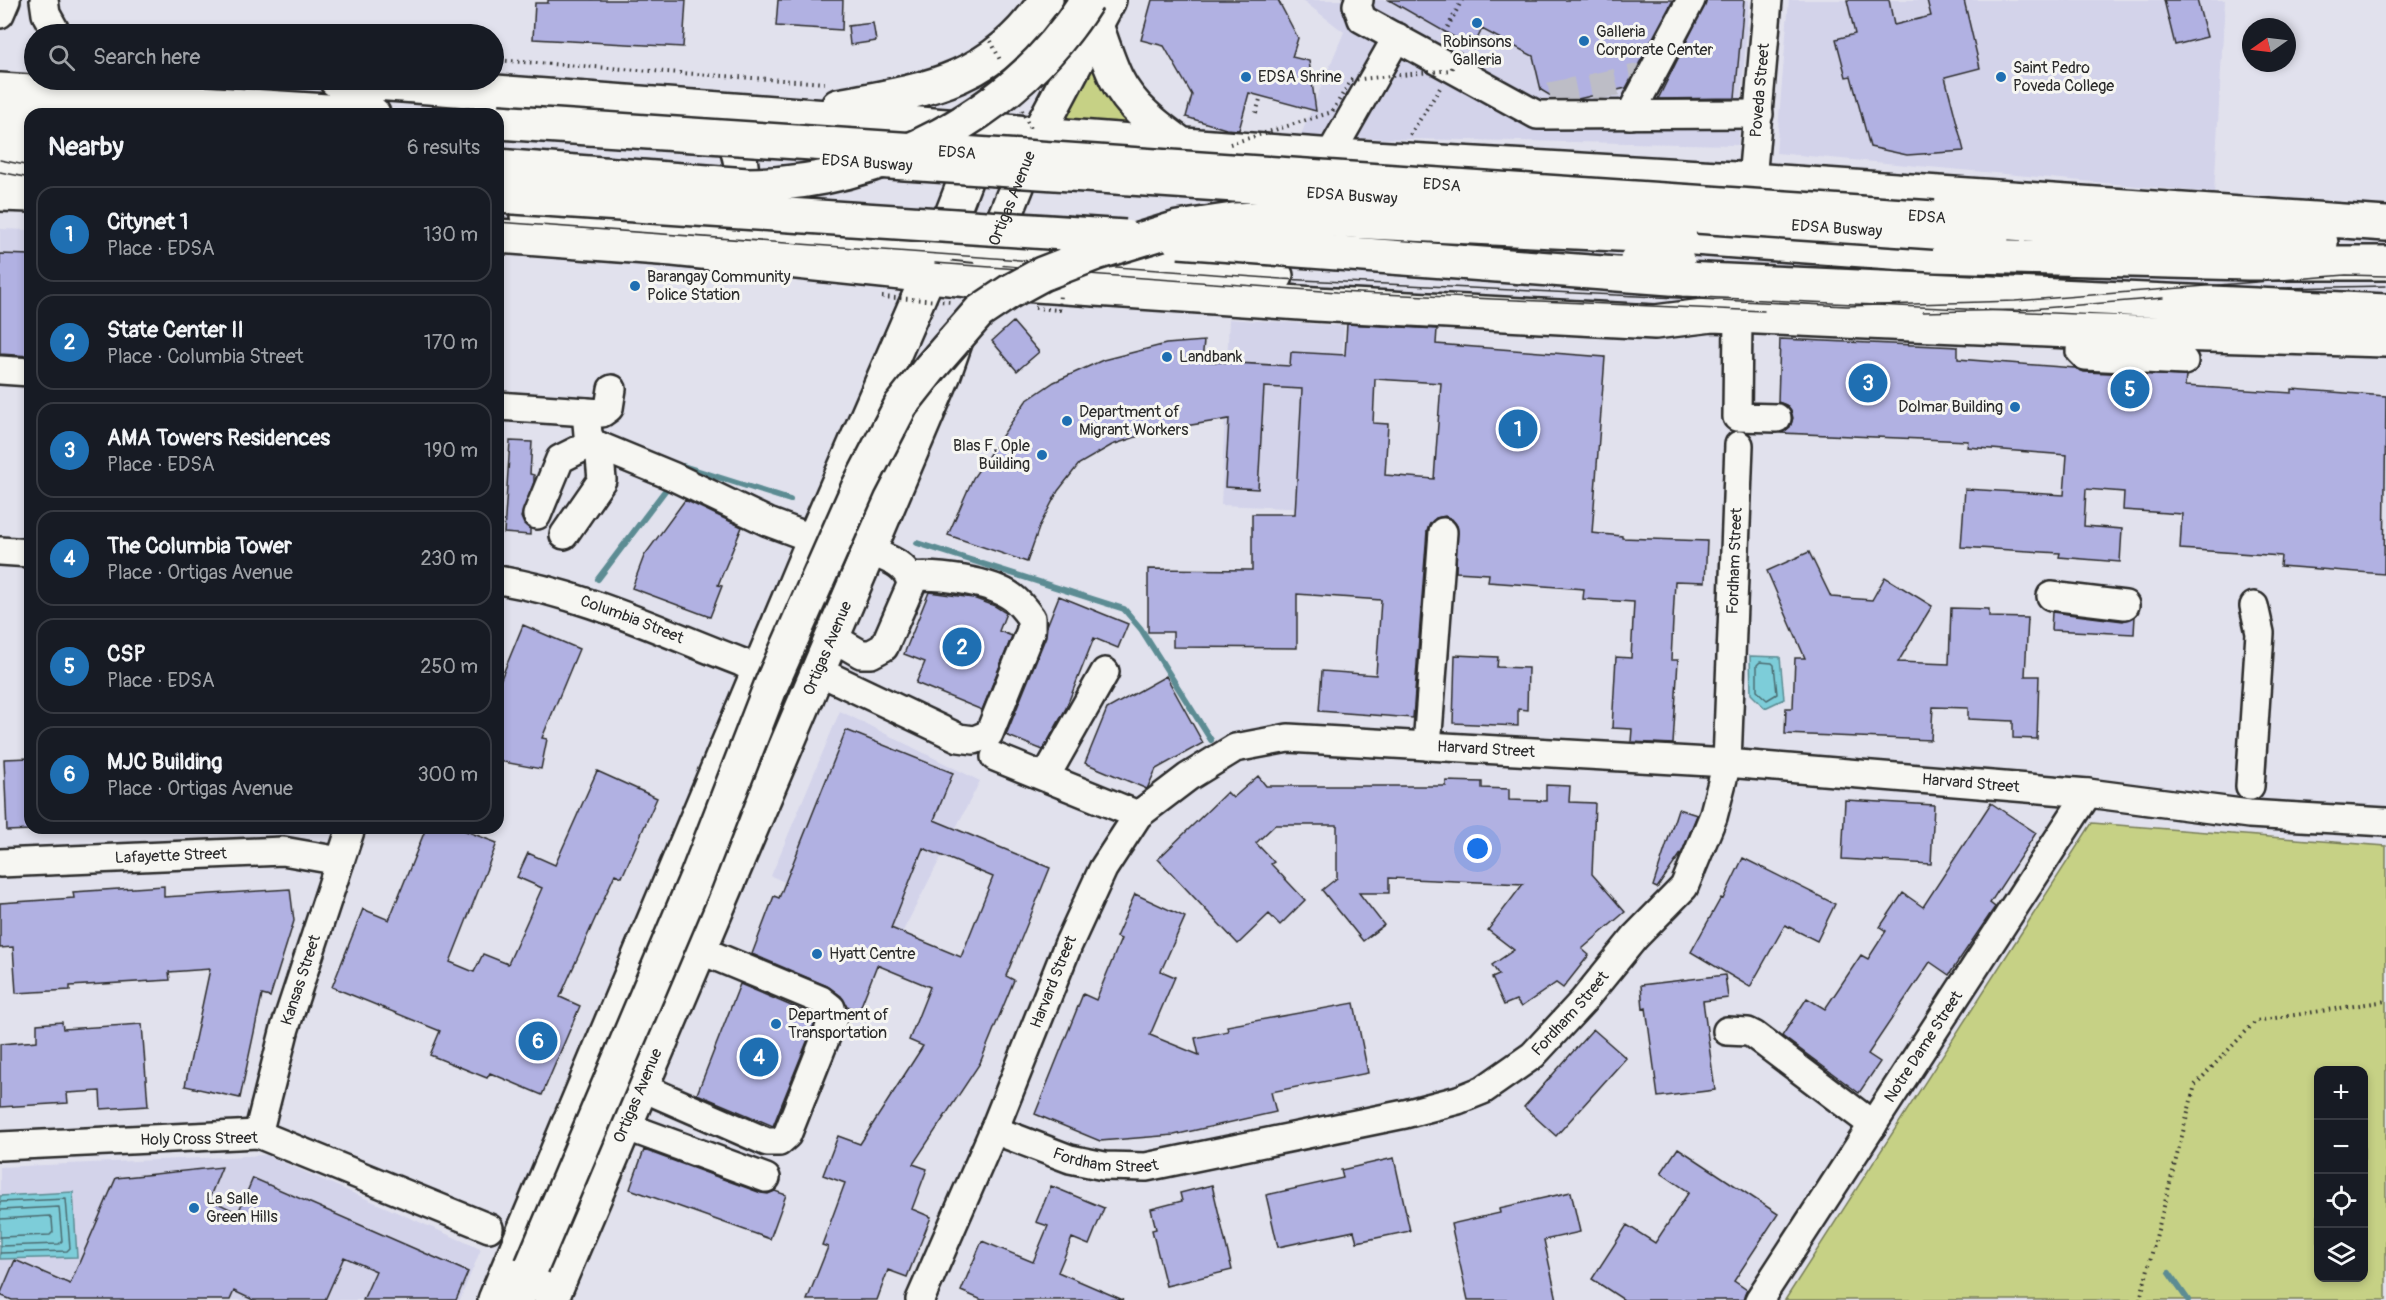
<!DOCTYPE html>
<html lang="en">
<head>
<meta charset="utf-8">
<style>
  :root { --surface:#171b24; --page:#20242c; --text:#f1f3f6; --muted:#9ea1a6; --line:#363941; --accent:#1f6fb2 }
  body { margin:0; font-family:Pangolin,sans-serif; background:var(--page); color:var(--text) }
  .controls { position:absolute; right:18px; bottom:18px; display:grid; overflow:hidden; border-radius:12px; box-shadow:0 3px 9px #0003 }
  .controls button { width:54px; height:54px; display:grid; place-items:center; padding:0; border:0; border-bottom:2px solid var(--line); background:var(--surface); color:var(--text); font:30px sans-serif }
  .compass { position:absolute; left:2242px; top:18px; width:54px; height:54px; border-radius:50%; background:var(--surface); box-shadow:0 3px 9px #0003; rotate:256deg }
  .you { position:absolute; left:1478px; top:849px; width:21px; height:21px; margin:-15px; border:4px solid #fff; border-radius:50%; background:#1a73e8; box-shadow:0 0 0 9px #1a73e833 }
  .badge { display:grid; place-items:center; width:39px; height:39px; border-radius:50%; background:var(--accent); color:#fff; font-size:20px; font-weight:700 }
  .pin { position:absolute; translate:-50% -50%; border:3px solid #fff; box-shadow:0 2px 6px #0006 }
  .list { margin:0; padding:0; list-style:none }
  h2 { display:flex; justify-content:space-between; align-items:center; height:78px; margin:0; padding:0 24px; font-size:26px }
  h2 small { font-size:20px; font-weight:400; color:var(--muted) }
  .list li { display:grid; grid-template-columns:39px 1fr auto; gap:18px; align-items:center; box-sizing:border-box; height:96px; margin:0 12px 12px; padding:0 12px; border:2px solid var(--line); border-radius:18px }
  .list b { display:block; font-size:22px; white-space:nowrap }
  .list p { margin:0; font-size:20px; white-space:nowrap; color:var(--muted) }
  .list em { font-size:20px; font-style:normal; color:var(--muted) }
  .icon { flex:none; width:33px; height:33px; fill:none; stroke:currentColor; stroke-width:2; stroke-linecap:round; stroke-linejoin:round }
  .map { position:relative; flex:none; width:2386px; height:1300px; overflow:hidden }
  .search { position:absolute; background:var(--surface); box-shadow:0 3px 9px #0003; left:24px; top:24px; width:480px; height:66px; display:flex; align-items:center; gap:15px; box-sizing:border-box; padding:0 21px; border-radius:33px; color:var(--muted); font-size:22px }
  .panel { position:absolute; background:var(--surface); box-shadow:0 3px 9px #0003; left:24px; top:108px; width:480px; height:726px; border-radius:18px }
  .map>svg:first-child { display:block }
  .built { fill:#d3d3ea }
  .green { fill:#c6d185; stroke:#787e58; stroke-width:1.5; fill-rule:evenodd }
  .water { fill:#7dcdd9; stroke:#5c8c93; stroke-width:1.5 }
  .lines { fill:none; stroke-linecap:round; stroke-linejoin:round }
  .shore { stroke:#4c6c71; stroke-width:1.5 }
  .stream { stroke:#5c8c93; stroke-width:6 }
  .building { fill:#b1b1e2; stroke:#2b2b2b; stroke-width:1.5; fill-rule:evenodd }
  .minor-tunnel { stroke:#bdbdc6; stroke-width:27; stroke-dasharray:27 14; stroke-linecap:butt }
  .minor-casing { stroke:#2b2b2b; stroke-width:32 }
  .major-casing { stroke:#2b2b2b; stroke-width:38 }
  .highway-casing { stroke:#2b2b2b; stroke-width:38 }
  .path { stroke:#2b2b2b; stroke-width:4; stroke-dasharray:1.5 4.5; stroke-linecap:butt }
  .minor { stroke:#f6f6f2; stroke-width:27 }
  .major { stroke:#f6f6f2; stroke-width:33 }
  .highway { stroke:#f6f6f2; stroke-width:33 }
  .tram { stroke:#2b2b2b; stroke-width:1.5 }
  .minor-bridge-casing { stroke:#2b2b2b; stroke-width:32; stroke-linecap:butt }
  .highway-bridge-casing { stroke:#2b2b2b; stroke-width:38; stroke-linecap:butt }
  .path-bridge { stroke:#2b2b2b; stroke-width:4; stroke-dasharray:1.5 4.5; stroke-linecap:butt }
  .minor-bridge { stroke:#f6f6f2; stroke-width:27 }
  .highway-bridge { stroke:#f6f6f2; stroke-width:33 }
  .poi-dot { fill:#1f6fb2; stroke:#f6f6f2; stroke-width:2 }
  .labels { text-anchor:middle; dominant-baseline:central; stroke-width:6; stroke-linejoin:round; paint-order:stroke }
  .poi-label { font-size:16px; fill:#2b2b2b; stroke:#f6f6f2; text-anchor:start }
  .street-label { font-size:16px; fill:#2b2b2b; stroke:#f6f6f2 }
</style>
</head>
<body>
<div class="map">
<svg width="2386" height="1300" viewBox="0 0 2386 1300">
  <rect width="100%" height="100%" fill="#e1e1ed"/>
  <filter id="ink" filterUnits="userSpaceOnUse"><feTurbulence type="fractalNoise" baseFrequency=".0167" numOctaves="2"/><feDisplacementMap in="SourceGraphic" scale="12" xChannelSelector="R" yChannelSelector="G"/><feConvolveMatrix kernelMatrix="1 2 1 2 8 2 1 2 1" color-interpolation-filters="sRGB"/></filter>
  <g filter="url(#ink)">
    <path class="built" d="M1302 0H1749L1738 145 1300 137 1344 32Z
      M1789 0H2225L2214 193 1776 153Z
      M0 229 30 230V368L0 366Z
      M1229 319 1344 326 1333 510 1221 505Z
      M840 711 980 781 902 933 771 876Z
      M266 1155 481 1249 460 1300H0V1167Z"/>
    <path class="green" d="M1091 61 1132 127 1063 123Z
      M2092 823 2386 846V1300H1785ZM2318 1070H2364V1278H2318Z"/>
    <path class="water" d="M1750 656 1780 657 1784 699 1765 708 1751 694Z
      M73 1192 77 1257 0 1259V1196Z"/>
    <g class="lines">
      <path class="shore" d="M1760 662 1772 663 1774 665 1777 694 1767 700 1757 691V665Z
        M0 1202 66 1199 70 1248 67 1251 0 1253
        M0 1210 59 1207 62 1241 59 1244 0 1246
        M0 1219 50 1216 52 1219 53 1232 50 1235 0 1237"/>
      <path class="stream" d="M680 471 683 466 790 500
        M917 543 1124 609 1141 629 1211 740
        M598 579 670 484
        M2169 1273 2188 1300"/>
    </g>
    <path class="building" d="M548 0H686L683 47 533 39 535 3H548Z
      M778 0H843L842 30 776 26Z
      M1152 0H1278L1298 38 1292 57 1309 61 1316 111 1249 93 1239 130 1226 129 1186 117 1192 95 1164 46 1141 40Z
      M1389 0H1673L1626 88 1578 99H1556L1541 90 1533 56 1482 29 1473 48Z
      M1707 0H1744L1735 98 1658 99Z
      M1847 0H1889L1894 25 1931 16 1927 0H1964L1980 68 1945 77 1964 151 1907 155 1870 147 1851 76 1846 77 1836 39 1855 34Z
      M2164 0H2197L2207 37 2175 45Z
      M873 23 876 41 850 45 848 26Z
      M0 254 30 255V356L0 354Z
      M1013 322 1039 352 1017 371 992 341Z
      M1347 324 1437 329 1436 344 1605 357 1592 533 1622 536V538L1707 541 1705 582 1675 581 1671 660H1678L1673 744 1631 742 1632 729 1612 728 1616 657 1631 658 1634 602 1583 599 1584 589 1488 582 1489 574 1456 572 1457 526 1452 519 1445 516 1436 518 1430 524 1427 531 1413 718 1319 711 1322 671 1376 675 1381 600 1297 594V648L1173 647V632H1148V569L1252 570V514H1295L1302 389 1264 387 1258 489 1225 487 1229 419 1154 431 1112 445 1079 464 1058 491 1040 525 1027 562 948 535 973 478 1026 401 1054 382 1103 360 1166 344 1204 341 1202 361 1290 366 1291 352 1345 355ZM1375 379 1441 383 1434 479 1385 475 1388 424 1373 423Z
      M1780 339 1958 347V359L2075 368 2084 372 2186 376 2185 386 2292 393V389L2386 396 2384 574 2280 566 2281 556 2180 549 2182 514 2123 510 2124 492 2086 489 2084 526 2122 529 2120 562 2059 557 2060 553 1961 547 1965 489 2064 495 2067 455 1967 447 1968 441 1782 433 1790 427 1793 418 1791 411 1786 405 1778 402Z
      M510 441 532 442 530 474 534 475V482L521 517 524 524 530 529V535L504 533Z
      M685 500 742 527 718 585 722 586 710 617 632 588 644 556Z
      M1809 552 1831 597 1872 600 1885 577 1932 606 1898 662 1949 664 1951 608 1989 609V617L2028 618 2025 676H2039L2037 739 2013 738V721L1968 719V708L1933 707 1931 740 1785 734 1786 708H1793L1795 658H1805L1767 571Z
      M929 592 973 598 995 606 1006 613 999 631 1012 636 982 710 916 683 925 662 904 654Z
      M1059 596 1128 624 1118 648 1094 638 1066 708 1043 750 1006 735 1046 636 1047 626Z
      M2052 612 2123 621 2135 616 2134 634 2051 630Z
      M523 625 579 649 542 738 547 739 541 769 498 761V686Z
      M1455 655 1498 657 1497 667 1528 668 1527 710 1518 709V726L1453 723Z
      M1166 676 1203 743 1156 769 1147 789 1085 763 1107 709Z
      M846 730 953 773 934 820 1050 868 1006 976 1014 980 980 1063 913 1164 927 1169 912 1209 931 1217 907 1277 888 1270 877 1300H807L828 1247 822 1245 845 1183 823 1175 838 1136 860 1144 923 1046 909 1040 930 987 877 965 859 1011 847 1006 841 996 827 986 752 954 774 896 779 898ZM923 848 993 877 961 957 891 928Z
      M30 758V830L7 831 4 759Z
      M597 771 657 798 622 877 615 874 560 997 580 1006 542 1095 490 1073 487 1078 430 1055 440 1031 332 987 363 909 389 920 426 828H458L497 843 450 962 474 972 483 954 508 964 542 888 517 877 528 853 555 865Z
      M1258 776 1266 786H1446V781L1482 782V788L1509 789V800L1546 801V785L1570 786 1569 802 1595 803 1592 874 1625 912 1582 949 1589 955 1563 988 1556 983 1521 1007 1516 1000 1504 1005 1492 978 1499 975 1492 965 1514 950 1488 930 1523 884 1389 878V893H1359L1384 925 1363 941 1322 890 1337 878V825H1275L1256 843 1274 862 1271 864 1305 900 1280 925 1269 914 1238 944 1158 859 1227 792 1233 798Z
      M1845 800 1934 805 1931 864 1842 859Z
      M1991 803 2036 833 1990 903 1995 907 1949 975 1930 962 1868 1054 1880 1062 1859 1093 1782 1036 1807 998 1825 1009 1861 955 1868 959 1886 931 1880 927 1903 893 1923 907Z
      M1678 809 1697 815 1682 852 1657 888 1653 886Z
      M1743 858 1835 904 1817 941 1785 925 1750 987 1691 952 1721 898 1723 899Z
      M164 886V897L290 889 294 921 270 997 262 995 240 1098 185 1086 210 969 169 972 170 980 70 986V990L16 993 13 947 0 948V903L74 898 73 892Z
      M1135 894 1185 917 1161 971 1175 977 1150 1035 1199 1055 1195 1038 1228 1031 1227 1026 1354 1003 1368 1073 1271 1092 1276 1112 1174 1135 1100 1141 1035 1114 1083 994 1096 1000 1121 939 1116 937Z
      M1725 975 1728 998 1703 1001 1715 1090 1658 1097 1646 1008 1643 1009 1641 985Z
      M740 984 817 1017 773 1126 697 1094Z
      M62 1022 63 1029 142 1024 148 1106 101 1109 100 1091 67 1093 68 1103 0 1107V1044L37 1041V1024Z
      M1593 1029 1626 1058 1556 1136 1524 1107Z
      M1678 1148 1778 1214 1734 1281 1747 1290 1743 1300H1624L1592 1279 1627 1225 1655 1243 1689 1192 1661 1173Z
      M644 1150 761 1193 768 1194 775 1191 786 1195 770 1239 630 1189Z
      M1394 1158 1410 1231 1357 1242 1354 1231 1278 1247 1266 1195 1343 1178 1341 1170Z
      M222 1167 209 1199 238 1213 253 1178 468 1272 456 1300H363L376 1271 344 1257 325 1300H253L234 1291 230 1300H12L0 1295 15 1260 70 1284 116 1178Z
      M1212 1185 1232 1270 1166 1286 1152 1230 1156 1229 1151 1209 1182 1201 1180 1193Z
      M1051 1186 1104 1208 1089 1245 1072 1238 1058 1272 1123 1300H982L961 1291 982 1241 1033 1262 1048 1226 1036 1222Z
      M1571 1192 1580 1232 1544 1240 1557 1300H1468L1451 1224 1500 1213 1499 1208Z"/>
    <g class="lines">
      <path class="minor-tunnel" d="M1550 96 1641 77"/>
      <defs>
        <g id="minor">
          <path d="M44 0 46 14 57 34"/>
          <path d="M1359 0 1357 5 1362 19 1537 115 1759 114"/>
          <path d="M0 14 6 0"/>
          <path d="M0 109 117 114"/>
          <path d="M1630 115 1691 0"/>
          <path d="M1330 155 1397 37"/>
          <path id="s1" d="M1752 180 1768 0"/>
          <path d="M1934 235 1995 238"/>
          <path d="M1738 316 1737 417 1777 418"/>
          <path d="M2082 331 2080 351 2085 356 2184 361"/>
          <path d="M0 370 30 372"/>
          <path d="M498 406 602 413 609 408 612 389"/>
          <path d="M586 412 588 434 592 443 672 476 768 522 814 539"/>
          <path d="M537 515 560 459 592 443"/>
          <path d="M564 535 602 480 599 446"/>
          <path d="M0 551 30 553"/>
          <path id="s2" d="M498 580C582 593 662 632 741 662L760 672"/>
          <path d="M2051 596 2125 605"/>
          <path d="M832 637 861 654H871L884 647 911 585C909 564 886 558 869 551"/>
          <path d="M818 671 959 738 974 740 989 734 1031 630V618C1026 611 1019 602 1012 597 990 581 937 574 910 577"/>
          <path d="M1427 746 1443 532"/>
          <path d="M995 757 1138 815"/>
          <path d="M1046 776 1105 672"/>
          <path d="M2250 786 2260 633 2254 606"/>
          <path id="s3" d="M0 863 283 851 340 861"/>
          <path d="M1727 1031 1748 1032 1754 1035 1873 1125"/>
          <path d="M641 1087 767 1142H779L787 1135 833 1019 831 1008 821 1000 700 950"/>
          <path d="M625 1126 766 1178"/>
          <path id="s4" d="M994 1130 1070 1159 1104 1166 1146 1167 1405 1114 1458 1100 1483 1090 1533 1055 1583 1001 1635 937 1684 887 1713 817 1727 763 1739 445"/>
          <path id="s5" d="M258 1134 285 1028 351 828"/>
          <path d="M0 1146 258 1134 489 1228"/>
          <path id="s6" d="M920 1300 994 1130 1068 945 1103 869 1138 815 1188 777 1235 748 1288 738 1727 763 2088 793 2249 814 2386 822"/>
          <path id="s7" d="M1759 1300 2088 793"/>
        </g>
        <g id="major">
          <path d="M986 129 1038 134"/>
          <path id="s8" d="M989 256 1038 134 1109 0"/>
          <path d="M495 1300 814 539 928 276 980 142"/>
          <path id="s9" d="M551 1300 944 374 956 340"/>
        </g>
        <path id="highway" d="M1096 25C1102 42 1108 61 1116 78 1130 107 1157 127 1182 145
          M336 80 986 129
          M0 90 373 114
          M838 106C927 90 993 81 1046 0
          M715 118C743 141 749 180 733 212
          M1038 134 1320 155 1752 180 2386 224
          M0 136 30 135
          M0 165 30 166
          M0 194 30 195
          M527 215 927 244 941 242 1276 276
          M1934 218 2321 243
          M498 236 673 249 978 281 1315 304 1655 322 1712 315 2070 331 2386 340
          M1680 237 1933 255 2248 263H2386
          M1683 279 2386 311
          M517 1300 532 1266"/>
      </defs>
      <use href="#minor" class="minor-casing"/>
      <use href="#major" class="major-casing"/>
      <use href="#highway" class="highway-casing"/>
      <path class="path" d="M1442 38 1462 0
        M494 60 825 83
        M1256 113 1261 96
        M1410 135 1440 88
        M2140 1300 2195 1085 2256 1021 2386 1001"/>
      <use href="#minor" class="minor"/>
      <use href="#major" class="major"/>
      <use href="#highway" class="highway"/>
      <path class="tram" d="M0 160 30 166
        M0 172 30 178
        M498 222 1281 279 1847 306 2015 301 2346 275 2386 276
        M935 263 1337 292 1764 311
        M2282 288 2386 286
        M1923 312 2018 310 2163 298"/>
      <defs>
        <g id="minor-bridge">
          <path id="s10" d="M875 164 1934 235"/>
          <path d="M1634 259 1681 262"/>
        </g>
        <g id="highway-bridge">
          <path id="s11" d="M498 122 1934 218"/>
          <path d="M498 166 747 185C881 184 1015 115 1087 0"/>
          <path d="M498 196 1125 237"/>
          <path d="M1179 241 1683 279"/>
          <path d="M532 1266 696 879 772 683 859 486 901 405 931 367 979 312 1009 292 1042 274 1096 253 1178 228 1233 220 1286 218 1680 237"/>
        </g>
      </defs>
      <use href="#minor-bridge" class="minor-bridge-casing"/>
      <use href="#highway-bridge" class="highway-bridge-casing"/>
      <path class="path-bridge" d="M991 41 1001 62
        M1022 110 1031 131
        M1230 144 1332 112 1351 80 1451 70 1464 43
        M882 297 953 302
        M1035 308 1059 310 1060 294"/>
      <use href="#minor-bridge" class="minor-bridge"/>
      <use href="#highway-bridge" class="highway-bridge"/>
    </g>
  </g>
  <g class="poi-dot">
    <circle cx="1477" cy="23" r="6"/>
    <circle cx="1584" cy="41" r="6"/>
    <circle cx="1246" cy="77" r="6"/>
    <circle cx="2001" cy="77" r="6"/>
    <circle cx="635" cy="286" r="6"/>
    <circle cx="1167" cy="357" r="6"/>
    <circle cx="2015" cy="407" r="6"/>
    <circle cx="1067" cy="421" r="6"/>
    <circle cx="1042" cy="455" r="6"/>
    <circle cx="817" cy="954" r="6"/>
    <circle cx="776" cy="1024" r="6"/>
    <circle cx="194" cy="1208" r="6"/>
  </g>
  <g class="labels">
    <g class="poi-label">
      <text x="1596" y="32">Galleria<tspan x="1596" dy="18">Corporate Center</tspan></text>
      <text x="1477" y="42" text-anchor="middle">Robinsons<tspan x="1477" dy="18">Galleria</tspan></text>
      <text x="2013" y="68">Saint Pedro<tspan x="2013" dy="18">Poveda College</tspan></text>
      <text x="1258" y="77">EDSA Shrine</text>
      <text x="647" y="277">Barangay Community<tspan x="647" dy="18">Police Station</tspan></text>
      <text x="1179" y="357">Landbank</text>
      <text x="2003" y="407" text-anchor="end">Dolmar Building</text>
      <text x="1079" y="412">Department of<tspan x="1079" dy="18">Migrant Workers</tspan></text>
      <text x="1030" y="446" text-anchor="end">Blas F. Ople<tspan x="1030" dy="18">Building</tspan></text>
      <text x="829" y="954">Hyatt Centre</text>
      <text x="788" y="1015">Department of<tspan x="788" dy="18">Transportation</tspan></text>
      <text x="206" y="1199">La Salle<tspan x="206" dy="18">Green Hills</tspan></text>
    </g>
    <g class="street-label">
      <text stroke="none"><textPath href="#s1" startOffset="90">Poveda Street</textPath></text>
      <text stroke="none"><textPath href="#s11" startOffset="460">EDSA</textPath></text>
      <text transform="translate(867 163) rotate(4)">EDSA Busway</text>
      <text stroke="none"><textPath href="#s11" startOffset="946">EDSA</textPath></text>
      <text stroke="none"><textPath href="#s10" startOffset="478">EDSA Busway</textPath></text>
      <text stroke="none"><textPath href="#s8" startOffset="62">Ortigas Avenue</textPath></text>
      <text transform="translate(1927 217) rotate(4)">EDSA</text>
      <text stroke="none"><textPath href="#s10" startOffset="964">EDSA Busway</textPath></text>
      <text stroke="none"><textPath href="#s4" startOffset="1125">Fordham Street</textPath></text>
      <text stroke="none"><textPath href="#s2" startOffset="140">Columbia Street</textPath></text>
      <text stroke="none"><textPath href="#s9" startOffset="708">Ortigas Avenue</textPath></text>
      <text stroke="none"><textPath href="#s6" startOffset="903">Harvard Street</textPath></text>
      <text stroke="none"><textPath href="#s6" startOffset="1389">Harvard Street</textPath></text>
      <text stroke="none"><textPath href="#s3" startOffset="171">Lafayette Street</textPath></text>
      <text stroke="none"><textPath href="#s5" startOffset="160">Kansas Street</textPath></text>
      <text stroke="none"><textPath href="#s6" startOffset="345">Harvard Street</textPath></text>
      <text stroke="none"><textPath href="#s4" startOffset="621">Fordham Street</textPath></text>
      <text stroke="none"><textPath href="#s7" startOffset="302">Notre Dame Street</textPath></text>
      <text stroke="none"><textPath href="#s9" startOffset="222">Ortigas Avenue</textPath></text>
      <text transform="translate(199 1139) rotate(-1)">Holy Cross Street</text>
      <text stroke="none"><textPath href="#s4" startOffset="117">Fordham Street</textPath></text>
    </g>
  </g>
</svg>
<div class="controls">
<button>+</button>
<button>−</button>
<button><svg class="icon" aria-label="locate" viewBox="0 0 24 24"><circle cx="12" cy="12" r="6"/><path d="M12 2v4M12 18v4M2 12h4M18 12h4"/></svg></button>
<button><svg class="icon" aria-label="layers" viewBox="0 0 24 24"><path d="M12 4l9 5-9 5-9-5zM3 14l9 5 9-5"/></svg></button>
</div>
<svg class="compass" viewBox="-18 -18 36 36"><path d="M0-13l5 13h-10z" fill="#e53935"/><path d="M0 13l5-13h-10z" fill="#9ea1a6"/></svg>
<div class="you"></div>
<div class="pin badge" style="left:1518px;top:429px">1</div>
<div class="pin badge" style="left:962px;top:647px">2</div>
<div class="pin badge" style="left:1868px;top:383px">3</div>
<div class="pin badge" style="left:759px;top:1057px">4</div>
<div class="pin badge" style="left:2130px;top:389px">5</div>
<div class="pin badge" style="left:538px;top:1041px">6</div>
<div class="search"><svg class="icon" aria-label="search" viewBox="0 0 24 24"><circle cx="10" cy="10" r="6"/><path d="M15 15l6 6"/></svg>Search here</div>
<section class="panel">
<h2>Nearby<small>6 results</small></h2>
<ul class="list">
<li><span class="badge">1</span><div><b>Citynet 1</b><p>Place · EDSA</p></div><em>130 m</em></li>
<li><span class="badge">2</span><div><b>State Center II</b><p>Place · Columbia Street</p></div><em>170 m</em></li>
<li><span class="badge">3</span><div><b>AMA Towers Residences</b><p>Place · EDSA</p></div><em>190 m</em></li>
<li><span class="badge">4</span><div><b>The Columbia Tower</b><p>Place · Ortigas Avenue</p></div><em>230 m</em></li>
<li><span class="badge">5</span><div><b>CSP</b><p>Place · EDSA</p></div><em>250 m</em></li>
<li><span class="badge">6</span><div><b>MJC Building</b><p>Place · Ortigas Avenue</p></div><em>300 m</em></li>
</ul>
</section>
</div>
</body>
</html>
